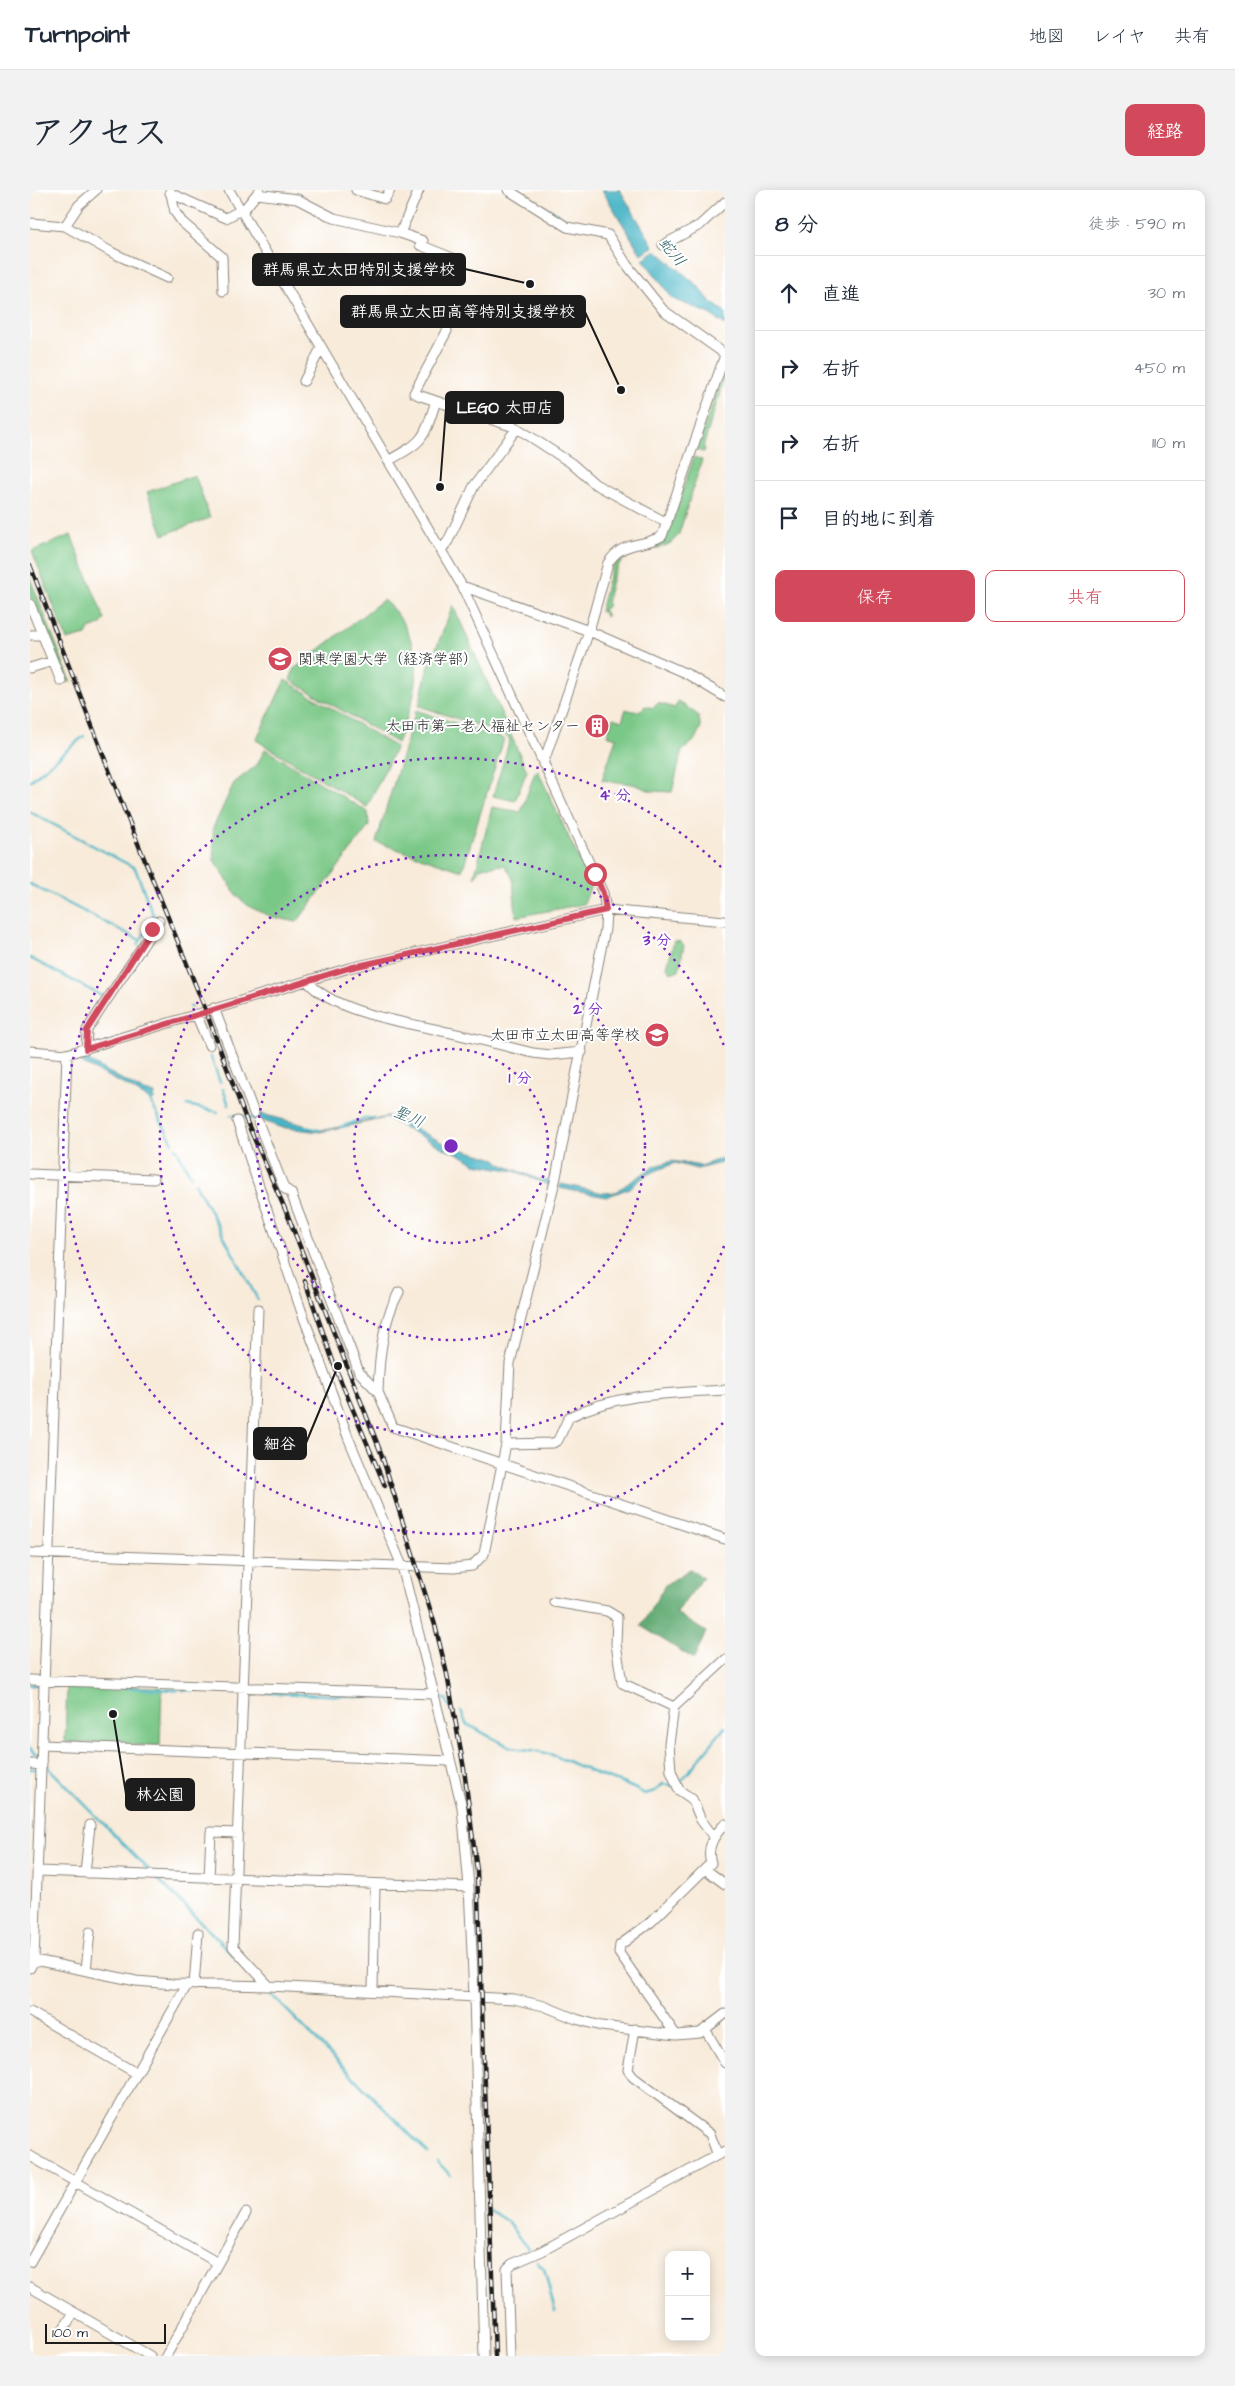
<!DOCTYPE html>
<html lang="ja">
<head>
<meta charset="utf-8">
<style>
  :root { --surface:#fff; --page:#f2f2f3; --text:#1f2937; --muted:#747a83; --line:#e0e1e3; --accent:#d1495b }
  body { margin:0; font-family:"Architects Daughter","Klee One",sans-serif; background:var(--page); color:var(--text) }
  .controls { position:absolute; right:15px; bottom:15px; display:grid; overflow:hidden; border-radius:10px; box-shadow:0 2px 12px #0003 }
  .controls button { width:45px; height:45px; display:grid; place-items:center; padding:0; border:0; border-bottom:1px solid var(--line); background:var(--surface); color:var(--text); font:25px sans-serif }
  .scale { position:absolute; left:15px; bottom:12px; width:121px; box-sizing:border-box; padding-left:5px; border:2px solid #1c1c1c; border-top:0; font-size:14px; line-height:18px; white-space:nowrap; color:#1c1c1c; -webkit-text-stroke:4px #fff; paint-order:stroke }
  .stop { position:absolute; width:15px; height:15px; margin:-11px; border:4px solid #d1495b; border-radius:50%; background:#fff }
  .stop.end { background:#d1495b; border-color:#fff; box-shadow:0 1px 5px #0008 }
  .list { margin:0; padding:0; list-style:none }
  h2 { display:flex; justify-content:space-between; align-items:center; height:65px; margin:0; padding:0 20px; font-size:21px }
  h2 small { font-size:16px; font-weight:400; color:var(--muted) }
  .list li { display:grid; grid-template-columns:32px 1fr auto; gap:15px; align-items:center; box-sizing:border-box; height:75px; padding:0 20px; border-top:1px solid var(--line) }
  .list b { display:block; font-size:19px; white-space:nowrap }
  .list em { font-size:16px; font-style:normal; color:var(--muted) }
  .actions { display:flex; gap:10px; padding:15px 20px }
  .actions a { flex:1; padding:11px 0; border:1px solid var(--accent); border-radius:10px; text-align:center; font-size:18px; color:var(--accent) }
  .actions .main { background:var(--accent); color:#fff }
  .icon { flex:none; width:28px; height:28px; fill:none; stroke:currentColor; stroke-width:2; stroke-linecap:round; stroke-linejoin:round }
  .map { position:relative; flex:none; width:695px; height:2166px; overflow:hidden; border-radius:10px }
  header { display:flex; align-items:center; gap:30px; box-sizing:border-box; height:70px; padding:0 25px; background:var(--surface); border-bottom:1px solid var(--line) }
  header strong { font-size:24px }
  nav { display:flex; gap:28px; margin-inline-start:auto; font-size:18px }
  .intro { display:flex; align-items:center; justify-content:space-between; box-sizing:border-box; height:120px; padding:0 30px }
  h1 { margin:0; font-size:35px }
  .button { padding:12px 22px; border-radius:10px; background:var(--accent); color:#fff; font-size:18px; font-weight:700 }
  main { display:flex; gap:30px; padding:0 30px }
  aside { flex:1; background:var(--surface); border-radius:10px; box-shadow:0 2px 12px #0003 }
  .map>svg:first-child { display:block }
  .green { fill:#7ac887; stroke:#4b7252 }
  .forest { fill:#63ac74; stroke:#406448 }
  .water { fill:#49b5c6; stroke:#326871 }
  .lines { fill:none; stroke-linecap:round; stroke-linejoin:round }
  .stream { stroke:#49b5c6; stroke-width:2.5 }
  .minor-casing { stroke:#8a847b; stroke-width:11 }
  .minor { stroke:#fff; stroke-width:9 }
  .rail-casing { stroke:#1c1c1c; stroke-width:4.5 }
  .rail { stroke:#fff; stroke-width:2.5; stroke-dasharray:8; stroke-linecap:butt }
  .route { stroke:#d1495b; stroke-width:6 }
  .ring { fill:none; stroke:#7b2cbf; stroke-width:2.5; stroke-dasharray:2.5 5 }
  .labels { text-anchor:middle; dominant-baseline:central; stroke-width:4; stroke-linejoin:round; paint-order:stroke }
  .poi-label { font-size:15px; fill:#1c1c1c; stroke:#fff; text-anchor:end }
  .water-label { font-size:16px; font-style:italic; fill:#306168; stroke:#fff }
  .centre { fill:#7b2cbf; stroke:#fff; stroke-width:2.5 }
  .ring-label { font-size:15px; text-anchor:middle; font-weight:bold; fill:#7b2cbf; stroke:#fff; stroke-width:4; stroke-linejoin:round; paint-order:stroke }
  .leader { fill:none; stroke:#1c1c1c; stroke-width:2 }
  .callout-dot { fill:#1c1c1c; stroke:#fff; stroke-width:2 }
  .callout { fill:#1c1c1c; stroke:#1c1c1c; stroke-width:2 }
  .callout-label { font-size:16px; text-anchor:middle; font-weight:bold; fill:#fff }
</style>
</head>
<body>
<header>
<strong>Turnpoint</strong>
<nav><a>地図</a><a>レイヤ</a><a>共有</a></nav>
</header>
<div class="intro"><h1>アクセス</h1><a class="button">経路</a></div>
<main>
<div class="map">
<svg width="695" height="2166" viewBox="0 0 695 2166">
  <rect width="100%" height="100%" fill="#fff"/>
  <filter id="ink" filterUnits="userSpaceOnUse"><feTurbulence type="fractalNoise" baseFrequency=".02" numOctaves="2"/><feDisplacementMap in="SourceGraphic" scale="10" xChannelSelector="R" yChannelSelector="G"/><feConvolveMatrix kernelMatrix="1 2 1 2 8 2 1 2 1" color-interpolation-filters="sRGB"/></filter>
  <filter id="wash" filterUnits="userSpaceOnUse"><feTurbulence type="fractalNoise" baseFrequency=".0096" numOctaves="4" result="noise"/><feDisplacementMap in="SourceGraphic" scale="20" xChannelSelector="R" yChannelSelector="G"/><feGaussianBlur stdDeviation="1.12" result="paint"/><feColorMatrix in="noise" values="0 0 0 0 0 0 0 0 0 0 0 0 0 0 0 0 0 1.4 0 .05"/><feComposite in="paint" operator="in"/></filter>
  <g filter="url(#wash)">
    <rect width="100%" height="100%" fill="#f8ebda"/>
    <path class="green" d="M695 178V186L673 257 675 258 674 262 666 260Z
      M664 267 672 270 649 344C630 373 594 343 581 394 579 402 577 409 577 417L573 419 577 426 576 427 572 421 570 422C584 368 578 364 635 351Z
      M165 285 180 328 133 345 117 302Z
      M41 345 75 430 70 435 59 439 56 445 37 450 2 361Z
      M0 388 41 492 34 491 0 405Z
      M353 410C365 419 372 430 378 443 396 483 382 515 367 553L260 490 264 479Z
      M423 415 497 581 485 611 463 606 480 549 473 544 389 516 396 484Z
      M255 490 366 557 337 617 226 550Z
      M648 511 668 525 671 537 664 551 652 561 642 602 621 601 603 594 572 590 586 548 577 545 583 528 592 531 596 519C605 522 609 523 615 516L623 518 628 513 645 518Z
      M386 520 474 549 432 681 346 652Z
      M235 559 338 622 339 636 267 732 242 727 220 717 208 707 184 670 183 638 204 593 227 575Z
      M508 581 561 695 554 714 486 727 483 689 475 675 452 677 444 688 462 617 491 622 505 582Z
      M644 751 651 752 654 755 649 780 641 783 637 777Z
      M37 1494 132 1497 130 1556 35 1552Z"/>
    <path class="forest" d="M660 1379 673 1388 646 1423 676 1442 664 1469 611 1436 635 1395Z"/>
    <path class="water" d="M572 0H590L624 57 611 64Z
      M626 60 668 96 681 112 695 122V135L678 123 643 109 613 69Z
      M48 865 111 900 125 904 124 910H120L95 895 45 870Z
      M228 923 274 935 278 939 295 940 362 926 417 955 466 969 471 974 508 989 521 991 520 996 485 981 445 974 429 964 415 959 356 928 290 942 249 937 231 930Z
      M695 967V972L667 979 645 973 616 985 600 998 576 1007 529 998 531 994 574 1003 585 1002 625 976 642 971 671 976Z"/>
    <g class="lines">
      <path class="stream" d="M487 0 543 34
        M0 591 54 546
        M0 622 105 678 124 727
        M0 694 110 750
        M108 755 115 742
        M0 768 74 807 75 805
        M160 817H161
        M176 857 179 861
        M181 867 190 892
        M193 899 199 915
        M118 907 143 953
        M157 915 188 922
        M201 925 227 929
        M275 937 289 940
        M311 937 333 929 344 928
        M146 958 161 986
        M165 993 228 1110
        M0 1495H11
        M18 1495 92 1498
        M97 1498 148 1500
        M153 1500H169
        M217 1502 401 1509
        M409 1509H416L421 1520
        M431 1521 436 1534C448 1539 477 1558 487 1558
        M0 1559 8 1567
        M490 1559C527 1561 543 1576 575 1587 591 1593 600 1595 615 1604L625 1601 633 1594 646 1596
        M15 1574 122 1683
        M0 1579H8
        M649 1594 695 1537
        M127 1688 222 1784
        M236 1799 398 1963
        M407 1971 420 1985
        M457 2019 477 2032 498 2059
        M507 2071 514 2079 525 2121"/>
    </g>
  </g>
  <g filter="url(#ink)">
    <g class="lines">
      <defs>
        <path id="minor" d="M140 0 145 22 152 32 192 67 193 101
          M326 0 355 9 360 0
          M478 0 537 37 578 45 597 75 633 120 695 164
          M140 3 196 28 211 20
          M227 4 267 9 304 28 370 43 393 51 390 55 430 71
          M212 22 229 1
          M0 33 35 36 83 63 137 88
          M35 36 49 15 66 0
          M370 43 389 0
          M633 55 670 35 695 12
          M274 191 291 158
          M384 203 417 141
          M388 205 487 238 541 273 565 294 637 333
          M358 271C395 250 393 251 406 211
          M411 360 418 351 444 296 487 238
          M432 396 559 441 657 484 695 507
          M0 414 31 491
          M0 445H13
          M0 478 23 471
          M513 574 559 441 578 373C594 349 612 358 632 346L695 165
          M277 791C306 824 376 832 417 842 446 848 474 856 503 863L520 865 552 862
          M184 818 224 923
          M166 824 179 855
          M56 859 57 840 129 731
          M0 861 37 864 319 778 576 720 695 731
          M207 931 271 1120 318 1247 372 1376 432 1617 439 1697 444 1806 454 2166
          M228 932 254 998 261 1003 329 1182 348 1202 363 1237 695 1349
          M0 984 124 989
          M228 1119 203 1757 239 1796
          M348 1202C349 1169 352 1132 369 1102
          M476 1254 523 1253 528 1250 539 1227C587 1203 643 1203 695 1200
          M0 1363 424 1378 442 1376 454 1364 476 1254 480 1173 526 987 575 739 576 720 573 703 432 396 199 0
          M524 1412 577 1421 587 1427 586 1454 592 1493 644 1517
          M0 1490 403 1504
          M12 1555 420 1571
          M0 1574 12 1575
          M683 1646 671 1630 662 1609 649 1600 641 1581 639 1554 644 1517 695 1470
          M675 1679 695 1694
          M8 1681 439 1697
          M55 1683 60 1635
          M179 1688 181 1642 208 1643
          M0 1769 106 1791 143 1794 239 1796 484 1809 514 1816 546 1829 571 1836 646 1845 670 1843 695 1824
          M0 1778 4 1770 37 864
          M56 1780 60 1742
          M164 1795 168 1743
          M343 1801 345 1694
          M0 1822 106 1883
          M605 1839 598 1880 603 1887 680 1944 687 1963
          M675 1839 695 1873
          M646 1845 589 1763 590 1755 621 1732 675 1679 681 1673C676 1657 684 1645 695 1634
          M0 1966 188 2073
          M0 2072 157 1795
          M0 2097 120 2166
          M31 2142 44 2123
          M136 2166 216 2023
          M480 2166 477 2079 482 2074 512 2061 695 1961"/>
      </defs>
      <use href="#minor" class="minor-casing"/>
      <use href="#minor" class="minor"/>
      <defs>
        <path id="rail" d="M0 375 94 619 174 816 217 932 258 1026 351 1263 405 1435 417 1484 434 1579 447 1681 465 2166
          M275 1091 305 1177 355 1296"/>
      </defs>
      <use href="#rail" class="rail-casing"/>
      <use href="#rail" class="rail"/>
    </g>
  </g>
  <g class="lines" filter="url(#ink)">
    <path class="route" d="M122 739 57 840 56 859 319 778 576 720 573 703 565 684"/>
  </g>
  <g class="ring">
    <circle cx="421" cy="956" r="97"/>
    <circle cx="421" cy="956" r="194"/>
    <path d="M694 1056A291 291 0 1 1 694 856"/>
    <path d="M693 1233A388 388 0 1 1 693 679"/>
  </g>
  <defs>
    <symbol id="university-disc" viewBox="-11 -11 22 22"><circle r="9.5" fill="#d1495b" stroke="#fff"/><path d="M0-5L7-2L0 1L-7-2ZM-4 1L0 2.5L4 1V4Q0 6-4 4Z" fill="#fff"/></symbol>
    <symbol id="building-disc" viewBox="-11 -11 22 22"><circle r="9.5" fill="#d1495b" stroke="#fff"/><path d="M-4-6H4V6H1V3H-1V6H-4ZM-2.5-4.3h1.7v1.8h-1.7ZM.8-4.3h1.7v1.8H.8ZM-2.5-1h1.7V.8h-1.7ZM.8-1h1.7V.8H.8Z" fill="#fff"/></symbol>
    <symbol id="school-disc" viewBox="-11 -11 22 22"><circle r="9.5" fill="#d1495b" stroke="#fff"/><path d="M0-5L7-2L0 1L-7-2ZM-4 1L0 2.5L4 1V4Q0 6-4 4Z" fill="#fff"/></symbol>
  </defs>
  <g fill-rule="evenodd">
    <use href="#university-disc" x="236" y="455" width="28" height="28"/>
    <use href="#building-disc" x="553" y="522" width="28" height="28"/>
    <use href="#school-disc" x="613" y="831" width="28" height="28"/>
  </g>
  <g class="labels">
    <g class="poi-label">
      <text x="268" y="469" text-anchor="start">関東学園大学（経済学部）</text>
      <text x="550" y="536">太田市第一老人福祉センター</text>
      <text x="610" y="845">太田市立太田高等学校</text>
    </g>
    <g class="water-label">
      <text transform="translate(642 62) rotate(50)">蛇川</text>
      <text transform="translate(379 927) rotate(24)">聖川</text>
    </g>
  </g>
  <circle cx="421" cy="956" r="8" class="centre"/>
  <g class="ring-label">
    <text x="585" y="610">4 分</text>
    <text x="627" y="755">3 分</text>
    <text x="558" y="824">2 分</text>
    <text x="490" y="893">1 分</text>
  </g>
  <path class="leader" d="M500 94L435 79M591 200L555 122M410 297L416 218M308 1176L276 1253M83 1524L96 1604"/>
  <g class="callout-dot">
    <circle cx="500" cy="94" r="5"/>
    <circle cx="591" cy="200" r="5"/>
    <circle cx="410" cy="297" r="5"/>
    <circle cx="308" cy="1176" r="5"/>
    <circle cx="83" cy="1524" r="5"/>
  </g>
  <g class="callout">
    <rect x="223" y="64" width="212" height="31" rx="5"/>
    <rect x="311" y="106" width="244" height="31" rx="5"/>
    <rect x="416" y="202" width="117" height="31" rx="5"/>
    <rect x="224" y="1238" width="52" height="31" rx="5"/>
    <rect x="96" y="1589" width="68" height="31" rx="5"/>
  </g>
  <g class="callout-label">
    <text x="329" y="85">群馬県立太田特別支援学校</text>
    <text x="433" y="127">群馬県立太田高等特別支援学校</text>
    <text x="475" y="223">LEGO 太田店</text>
    <text x="250" y="1259">細谷</text>
    <text x="130" y="1610">林公園</text>
  </g>
</svg>
<div class="controls">
<button>+</button>
<button>−</button>
</div>
<div class="scale">100 m</div>
<div class="stop" style="left:565px;top:684px"></div>
<div class="stop end" style="left:122px;top:739px"></div>
</div>
<aside>
<h2>8 分<small>徒歩 · 590 m</small></h2>
<ul class="list">
<li><svg class="icon" aria-label="ahead" viewBox="0 0 24 24"><path d="M12 20V5M6 11l6-6 6 6"/></svg><div><b>直進</b></div><em>30 m</em></li>
<li><svg class="icon" aria-label="right" viewBox="0 0 24 24"><path d="M7 20v-9h11M14 6l5 5-5 5"/></svg><div><b>右折</b></div><em>450 m</em></li>
<li><svg class="icon" aria-label="right" viewBox="0 0 24 24"><path d="M7 20v-9h11M14 6l5 5-5 5"/></svg><div><b>右折</b></div><em>110 m</em></li>
<li><svg class="icon" aria-label="arrive" viewBox="0 0 24 24"><path d="M6 21V4h12l-3 4 3 4H6"/></svg><div><b>目的地に到着</b></div></li>
</ul>
<div class="actions"><a class="main">保存</a><a>共有</a></div>
</aside>
</main>
</body>
</html>
